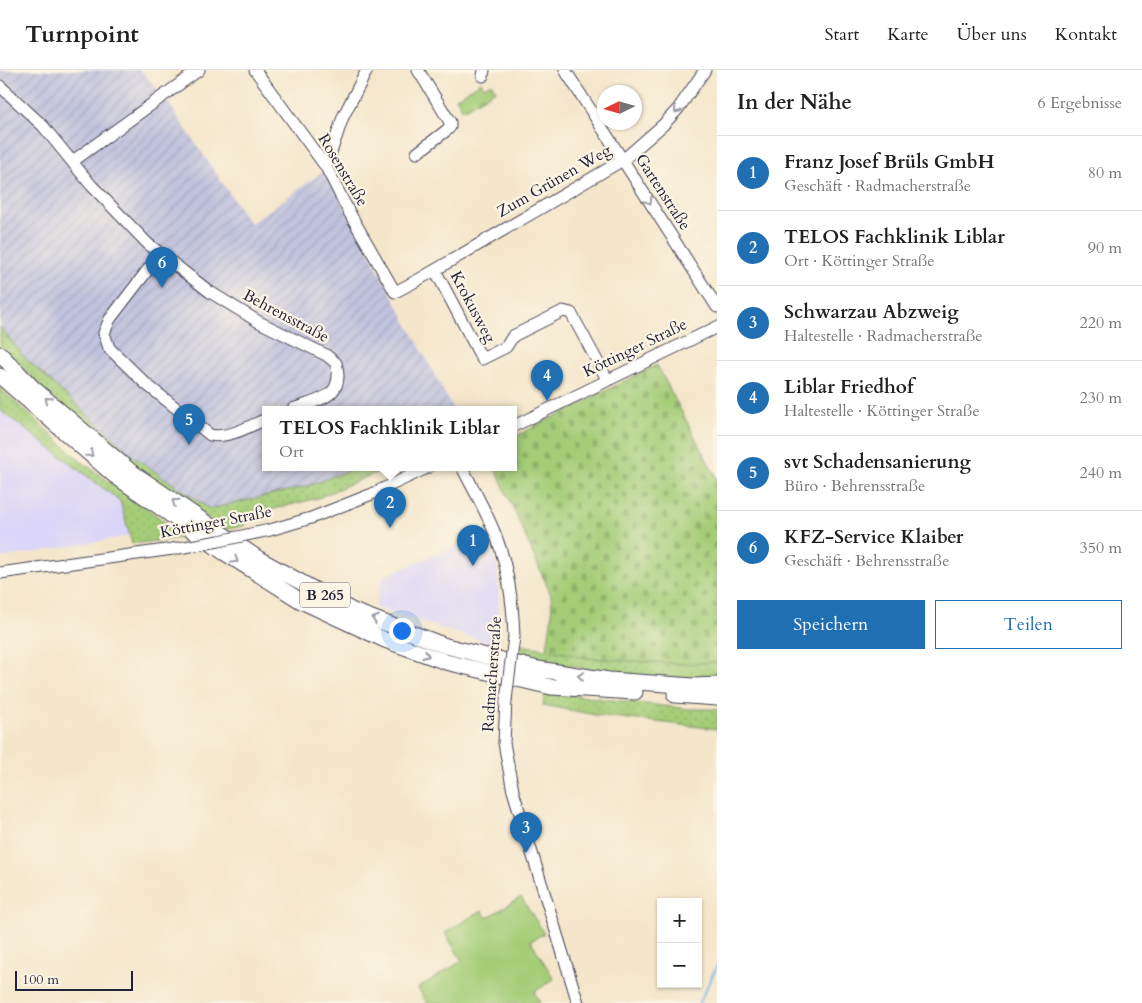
<!DOCTYPE html>
<html lang="de">
<head>
<meta charset="utf-8">
<style>
  :root { --surface:#fff; --page:#f2f2f2; --text:#202124; --muted:#757577; --line:#e0e0e0; --accent:#1f6fb2 }
  body { margin:0; font-family:Cardo,serif; background:var(--page); color:var(--text) }
  .controls { position:absolute; right:15px; bottom:15px; display:grid; overflow:hidden; border-radius:0px; box-shadow:0 1px 4px #0004 }
  .controls button { width:45px; height:45px; display:grid; place-items:center; padding:0; border:0; border-bottom:1px solid var(--line); background:var(--surface); color:var(--text); font:25px sans-serif }
  .compass { position:absolute; left:597px; top:15px; width:45px; height:45px; border-radius:50%; background:var(--surface); box-shadow:0 1px 4px #0004; rotate:265deg }
  .scale { position:absolute; left:15px; bottom:12px; width:118px; box-sizing:border-box; padding-left:5px; border:2px solid #22223b; border-top:0; font-size:14px; line-height:18px; white-space:nowrap; color:#22223b; -webkit-text-stroke:4px #fcf5e5; paint-order:stroke }
  .you { position:absolute; left:401px; top:560px; width:18px; height:18px; margin:-12px; border:4px solid #fff; border-radius:50%; background:#1a73e8; box-shadow:0 0 0 8px #1a73e833 }
  .badge { display:grid; place-items:center; width:32px; height:32px; border-radius:50%; background:var(--accent); color:#fff; font-size:16px; font-weight:700 }
  .pin { position:absolute; translate:-50% -41px; filter:drop-shadow(0 1px 2px #0008) }
  .pin::after { content:''; position:absolute; top:26px; width:18px; height:15px; background:inherit; clip-path:polygon(0 0,100% 0,50% 100%) }
  .popup { position:absolute; left:262px; top:336px; width:255px; height:65px; box-sizing:border-box; display:grid; place-content:center; border-radius:0px; background:var(--surface); filter:drop-shadow(0 1px 4px #0005); font-size:16px; white-space:nowrap; color:var(--muted) }
  .popup b { font-size:19px; color:var(--text) }
  .popup::after { content:''; position:absolute; left:50%; top:100%; margin-left:-10px; border:10px solid transparent; border-top-color:var(--surface) }
  .list { margin:0; padding:0; list-style:none }
  h2 { display:flex; justify-content:space-between; align-items:center; height:65px; margin:0; padding:0 20px; font-size:21px }
  h2 small { font-size:16px; font-weight:400; color:var(--muted) }
  .list li { display:grid; grid-template-columns:32px 1fr auto; gap:15px; align-items:center; box-sizing:border-box; height:75px; padding:0 20px; border-top:1px solid var(--line) }
  .list b { display:block; font-size:19px; white-space:nowrap }
  .list p { margin:0; font-size:16px; white-space:nowrap; color:var(--muted) }
  .list em { font-size:16px; font-style:normal; color:var(--muted) }
  .actions { display:flex; gap:10px; padding:15px 20px }
  .actions a { flex:1; padding:11px 0; border:1px solid var(--accent); border-radius:0px; text-align:center; font-size:18px; color:var(--accent) }
  .actions .main { background:var(--accent); color:#fff }
  .map { position:relative; flex:none; width:717px; height:933px; overflow:hidden }
  header { display:flex; align-items:center; gap:30px; box-sizing:border-box; height:70px; padding:0 25px; background:var(--surface); border-bottom:1px solid var(--line) }
  header strong { font-size:24px }
  nav { display:flex; gap:28px; margin-inline-start:auto; font-size:18px }
  main { display:flex }
  aside { flex:1; background:var(--surface) }
  .map>svg:first-child { display:block }
  .built { fill:#dbd6f7 }
  .industrial { fill:url(#industrial-furrows) }
  .grass { fill:url(#grass-dots); stroke:#64785a }
  .cemetery { fill:url(#cemetery-stones); stroke:#64785a }
  .park { fill:url(#park-crowns); stroke:#64785a }
  .pitch { fill:#a5cd78; stroke:#64785a }
  .lines { fill:none; stroke-linecap:round; stroke-linejoin:round }
  .stream { stroke:#74b4e8; stroke-width:2.5 }
  .minor-casing { stroke:#423f51; stroke-width:13 }
  .major-casing { stroke:#423f51; stroke-width:17 }
  .minor { stroke:#fff; stroke-width:11 }
  .major { stroke:#fff; stroke-width:15 }
  .minor-bridge-casing { stroke:#423f51; stroke-width:13; stroke-linecap:butt }
  .minor-bridge { stroke:#fff; stroke-width:11 }
  .oneway { stroke:#9c9ca7 }
  .labels { text-anchor:middle; dominant-baseline:central; stroke-width:4.5; stroke-linejoin:round; paint-order:stroke }
  .shield { fill:#fcf5e5; stroke:#63616e; stroke-width:1 }
  .shield-label { font-size:15px; font-weight:bold; fill:#22223b }
  .street-label { font-size:16px; fill:#22223b; stroke:#fcf5e5 }
</style>
</head>
<body>
<header>
<strong>Turnpoint</strong>
<nav><a>Start</a><a>Karte</a><a>Über uns</a><a>Kontakt</a></nav>
</header>
<main>
<div class="map">
<svg width="717" height="933" viewBox="0 0 717 933">
  <defs>
    <pattern id="industrial-furrows" width="10" height="10" patternUnits="userSpaceOnUse" patternTransform="scale(1.25)"><rect width="10" height="10" fill="#c1c2dd"/><path d="M-1 1l2-2M0 10L10 0M9 11l2-2" fill="none" stroke="#a6a6bf"/></pattern>
    <pattern id="grass-dots" width="8" height="8" patternUnits="userSpaceOnUse" patternTransform="scale(1.25)"><rect width="8" height="8" fill="#a5cd78"/><path d="M2 2h.1M6 6h.1" fill="none" stroke="#8eb069" stroke-width="1.8" stroke-linecap="round"/></pattern>
    <pattern id="cemetery-stones" width="16" height="16" patternUnits="userSpaceOnUse" patternTransform="scale(1.25)"><rect width="16" height="16" fill="#a5cd78"/><path d="M2 7V4a2 2 0 0 1 4 0v3zM10 15v-3a2 2 0 0 1 4 0v3z" fill="#8eb069"/></pattern>
    <pattern id="park-crowns" width="20" height="18" patternUnits="userSpaceOnUse" patternTransform="scale(1.25)"><rect width="20" height="18" fill="#a5cd78"/><path d="M2 6a3 3 0 1 1 6 0M12 15a3 3 0 1 1 6 0" fill="none" stroke="#8eb069"/></pattern>
  </defs>
  <rect width="100%" height="100%" fill="#fcf5e5"/>
  <filter id="ink" filterUnits="userSpaceOnUse"><feTurbulence type="fractalNoise" baseFrequency=".02" numOctaves="2"/><feDisplacementMap in="SourceGraphic" scale="10" xChannelSelector="R" yChannelSelector="G"/><feConvolveMatrix kernelMatrix="1 2 1 2 8 2 1 2 1" color-interpolation-filters="sRGB"/></filter>
  <filter id="wash" filterUnits="userSpaceOnUse"><feTurbulence type="fractalNoise" baseFrequency=".0096" numOctaves="4" result="noise"/><feDisplacementMap in="SourceGraphic" scale="20" xChannelSelector="R" yChannelSelector="G"/><feGaussianBlur stdDeviation="1.12" result="paint"/><feColorMatrix in="noise" values="0 0 0 0 0 0 0 0 0 0 0 0 0 0 0 0 0 1.4 0 .05"/><feComposite in="paint" operator="in"/></filter>
  <g filter="url(#wash)">
    <rect width="100%" height="100%" fill="#f4e6cb"/>
    <path class="built" d="M0 340 120 431 130 466 0 488Z
      M486 464 497 497 499 530 498 576 375 537 384 506Z"/>
    <path class="industrial" d="M0 0H140L163 25 250 154 325 100 453 339H266V397H357L308 416 210 439 134 387 26 289 0 257Z"/>
    <path class="grass" d="M0 257 26 289 134 387 210 439 308 416 357 397H389L318 428 238 448 246 455 225 460 135 398 60 335 0 276Z
      M0 318 82 392 186 467 132 474 120 431 0 340Z
      M521 575C584 585 653 595 717 592V609L639 607 519 588Z
      M545 622 689 639H717V659L595 645 543 635Z"/>
    <path class="cemetery" d="M657 295 717 409V592L683 594 586 588 547 579 552 544 551 525 495 397H514V367Z"/>
    <path class="park" d="M481 12 484 17 491 13 496 20 463 40 456 28Z"/>
    <path class="pitch" d="M521 827 544 863 531 871 554 909 534 922 540 933H427L418 918 462 891 445 863 482 840 487 848Z"/>
    <g class="lines">
      <path class="stream" d="M699 933 717 896"/>
    </g>
  </g>
  <g filter="url(#ink)">
    <g class="lines">
      <defs>
        <path id="minor" d="M255 0 326 97 349 142 395 222 418 210 623 90 663 55 678 39 705 0
          M565 0 717 237
          M483 6 484 0
          M0 16 43 56 91 115 148 174 210 222 259 252 326 285 336 293C346 327 318 330 293 339
          M417 83 447 60 450 57V52L418 0
          M73 91 199 0
          M326 97 343 47 367 0
          M160 184 110 249 104 263 109 278 146 314 210 365C228 369 250 356 266 349
          M435 200 482 289 506 277 513 266 563 241 571 243 607 309
          M514 356 717 257
          M462 397C474 421 488 444 497 469 509 501 513 534 514 567
          M270 460 311 448 372 424 429 397
          M0 503 173 479
          M506 630 504 673 513 721 578 933"/>
        <path id="major" d="M0 284 33 318 130 401 259 489 353 541 446 576 538 599 609 610 694 616 717 615
          M0 306 114 405 225 483 301 531 385 570 446 592 551 617 635 622
          M675 625 717 628"/>
      </defs>
      <use href="#minor" class="minor-casing"/>
      <use href="#major" class="major-casing"/>
      <use href="#minor" class="minor"/>
      <use href="#major" class="major"/>
      <defs>
        <path id="minor-bridge" d="M173 479 219 471 270 460
          M506 630 514 567"/>
      </defs>
      <use href="#minor-bridge" class="minor-bridge-casing"/>
      <use href="#minor-bridge" class="minor-bridge"/>
    </g>
    <defs><path id="oneway-chevron" d="M-2-3.5L2.5 0L-2 3.5" fill="none" stroke-width="1.6" stroke-linecap="round" stroke-linejoin="round" transform="scale(1.25)"/></defs>
    <g class="oneway">
      <use href="#oneway-chevron" transform="translate(677 40) rotate(129)"/>
      <use href="#oneway-chevron" transform="translate(649 131) rotate(57)"/>
      <use href="#oneway-chevron" transform="translate(48 330) rotate(-139)"/>
      <use href="#oneway-chevron" transform="translate(90 384) rotate(40)"/>
      <use href="#oneway-chevron" transform="translate(175 432) rotate(-146)"/>
      <use href="#oneway-chevron" transform="translate(235 490) rotate(32)"/>
      <use href="#oneway-chevron" transform="translate(375 549) rotate(-159)"/>
      <use href="#oneway-chevron" transform="translate(426 585) rotate(20)"/>
      <use href="#oneway-chevron" transform="translate(581 606) rotate(-172)"/>
    </g>
  </g>
  <g class="labels">
    <rect class="shield" x="300" y="512.5" width="50" height="25" rx="4"/>
    <g class="shield-label">
      <text x="325" y="525">B 265</text>
    </g>
    <g class="street-label">
      <text transform="translate(343 100) rotate(59)">Rosenstraße</text>
      <text transform="translate(554 111) rotate(-30)">Zum Grünen Weg</text>
      <text transform="translate(663 122) rotate(57)">Gartenstraße</text>
      <text transform="translate(473 237) rotate(62)">Krokusweg</text>
      <text transform="translate(286 246) rotate(28)">Behrensstraße</text>
      <text transform="translate(635 278) rotate(-26)">Köttinger Straße</text>
      <text transform="translate(216 452) rotate(-11)">Köttinger Straße</text>
      <text transform="translate(492 604) rotate(-86)">Radmacherstraße</text>
    </g>
  </g>
</svg>
<div class="controls">
<button>+</button>
<button>−</button>
</div>
<svg class="compass" viewBox="-18 -18 36 36"><path d="M0-13l5 13h-10z" fill="#e53935"/><path d="M0 13l5-13h-10z" fill="#757577"/></svg>
<div class="scale">100 m</div>
<div class="you"></div>
<div class="pin badge" style="left:473px;top:496px">1</div>
<div class="pin badge" style="left:390px;top:458px">2</div>
<div class="popup"><b>TELOS Fachklinik Liblar</b>Ort</div>
<div class="pin badge" style="left:526px;top:783px">3</div>
<div class="pin badge" style="left:547px;top:331px">4</div>
<div class="pin badge" style="left:189px;top:375px">5</div>
<div class="pin badge" style="left:162px;top:218px">6</div>
</div>
<aside>
<h2>In der Nähe<small>6 Ergebnisse</small></h2>
<ul class="list">
<li><span class="badge">1</span><div><b>Franz Josef Brüls GmbH</b><p>Geschäft · Radmacherstraße</p></div><em>80 m</em></li>
<li><span class="badge">2</span><div><b>TELOS Fachklinik Liblar</b><p>Ort · Köttinger Straße</p></div><em>90 m</em></li>
<li><span class="badge">3</span><div><b>Schwarzau Abzweig</b><p>Haltestelle · Radmacherstraße</p></div><em>220 m</em></li>
<li><span class="badge">4</span><div><b>Liblar Friedhof</b><p>Haltestelle · Köttinger Straße</p></div><em>230 m</em></li>
<li><span class="badge">5</span><div><b>svt Schadensanierung</b><p>Büro · Behrensstraße</p></div><em>240 m</em></li>
<li><span class="badge">6</span><div><b>KFZ-Service Klaiber</b><p>Geschäft · Behrensstraße</p></div><em>350 m</em></li>
</ul>
<div class="actions"><a class="main">Speichern</a><a>Teilen</a></div>
</aside>
</main>
</body>
</html>
